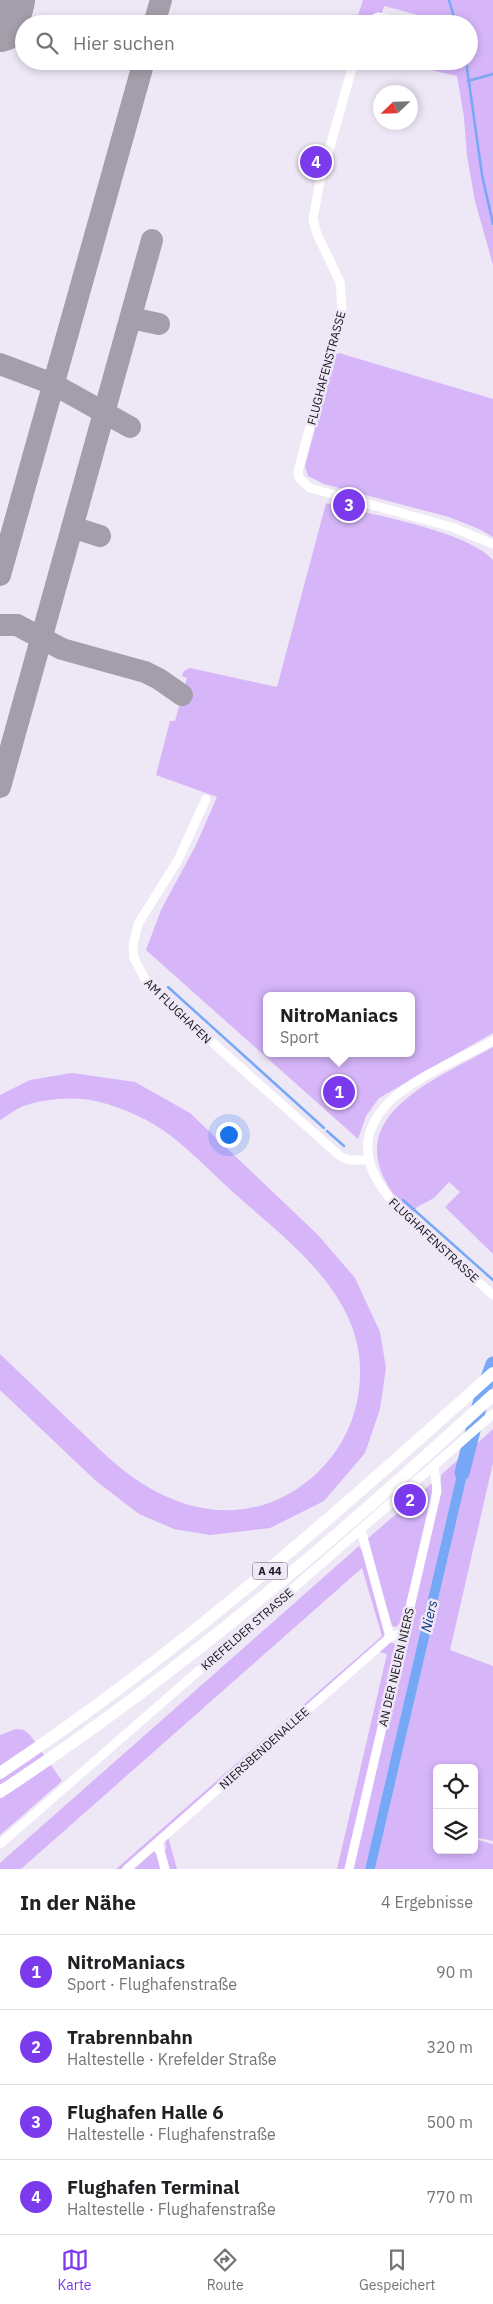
<!DOCTYPE html>
<html lang="de">
<head>
<meta charset="utf-8">
<style>
  :root { --surface:#fff; --page:#f6f6f6; --text:#202124; --muted:#757577; --line:#e0e0e0; --accent:#7c3aed }
  body { margin:0; font-family:"IBM Plex Sans",sans-serif; background:var(--page); color:var(--text) }
  .controls { position:absolute; right:15px; bottom:15px; display:grid; overflow:hidden; border-radius:8px; box-shadow:0 2px 8px #0003 }
  .controls button { width:45px; height:45px; display:grid; place-items:center; padding:0; border:0; border-bottom:1px solid var(--line); background:var(--surface); color:var(--text); font:25px sans-serif }
  .compass { position:absolute; left:373px; top:85px; width:45px; height:45px; border-radius:50%; background:var(--surface); box-shadow:0 2px 8px #0003; rotate:247deg }
  .you { position:absolute; left:228px; top:1134px; width:18px; height:18px; margin:-12px; border:4px solid #fff; border-radius:50%; background:#1a73e8; box-shadow:0 0 0 8px #1a73e833 }
  .badge { display:grid; place-items:center; width:32px; height:32px; border-radius:50%; background:var(--accent); color:#fff; font-size:16px; font-weight:700 }
  .pin { position:absolute; translate:-50% -50%; border:2px solid #fff; box-shadow:0 1px 5px #0006 }
  .popup { position:absolute; left:263px; top:992px; width:152px; height:65px; box-sizing:border-box; display:grid; place-content:center; border-radius:8px; background:var(--surface); filter:drop-shadow(0 1px 4px #0005); font-size:16px; white-space:nowrap; color:var(--muted) }
  .popup b { font-size:19px; color:var(--text) }
  .popup::after { content:''; position:absolute; left:50%; top:100%; margin-left:-10px; border:10px solid transparent; border-top-color:var(--surface) }
  .list { margin:0; padding:0; list-style:none }
  h2 { display:flex; justify-content:space-between; align-items:center; height:65px; margin:0; padding:0 20px; font-size:21px }
  h2 small { font-size:16px; font-weight:400; color:var(--muted) }
  .list li { display:grid; grid-template-columns:32px 1fr auto; gap:15px; align-items:center; box-sizing:border-box; height:75px; padding:0 20px; border-top:1px solid var(--line) }
  .list b { display:block; font-size:19px; white-space:nowrap }
  .list p { margin:0; font-size:16px; white-space:nowrap; color:var(--muted) }
  .list em { font-size:16px; font-style:normal; color:var(--muted) }
  .icon { flex:none; width:28px; height:28px; fill:none; stroke:currentColor; stroke-width:2; stroke-linecap:round; stroke-linejoin:round }
  .map { position:relative; flex:none; width:493px; height:1869px; overflow:hidden }
  .search { position:absolute; background:var(--surface); box-shadow:0 2px 8px #0003; left:15px; right:15px; top:15px; height:55px; display:flex; align-items:center; gap:12px; box-sizing:border-box; padding:0 18px; border-radius:28px; color:var(--muted); font-size:19px }
  .sheet { height:365px; background:var(--surface) }
  nav { display:flex; justify-content:space-around; align-items:center; box-sizing:border-box; height:70px; border-top:1px solid var(--line); background:var(--surface); font-size:14px; color:var(--muted) }
  nav a { display:grid; justify-items:center; gap:2px }
  nav .on { color:var(--accent) }
  .map>svg:first-child { display:block }
  .green { fill:#d6b5f9; fill-rule:evenodd }
  .water { fill:#77a8f6 }
  .lines { fill:none; stroke-linecap:round; stroke-linejoin:round }
  .stream { stroke:#77a8f6; stroke-width:2.5 }
  .river { stroke:#77a8f6; stroke-width:15 }
  .taxiway { stroke:#a49eaa; stroke-width:22 }
  .runway { stroke:#a49eaa; stroke-width:58 }
  .minor { stroke:#fff; stroke-width:9 }
  .highway { stroke:#fff; stroke-width:12 }
  .labels { text-anchor:middle; dominant-baseline:central; stroke-width:5; stroke-linejoin:round; paint-order:stroke }
  .shield { fill:#eee7f6; stroke:#59555d; stroke-width:1 }
  .shield-label { font-size:11px; font-weight:bold; fill:#19161c }
  .street-label { font-size:12px; fill:#19161c; stroke:#eee7f6 }
  .water-label { font-size:14px; font-style:italic; fill:#063477; stroke:#eee7f6 }
</style>
</head>
<body>
<div class="map">
<svg width="493" height="1869" viewBox="0 0 493 1869">
  <rect width="100%" height="100%" fill="#eee7f6"/>
  <path class="green" d="M363 0H493V265L475 201 467 156 464 117 457 76 418 67 420 61H469V24H420L417 22 418 15 384 6 382 13H375L367 18 358 15Z
    M339 353 493 399V537L479 529 449 517 324 484 308 476 305 466 335 355Z
    M326 503C367 514 466 530 493 560V1033L379 1098 366 1116 358 1139 146 950 161 910 196 845 217 797 156 775 170 721H175L187 678 182 676 184 671 190 668 277 687ZM266 996H412V1053H266Z
    M493 1047V1254L445 1207 460 1192 449 1182 434 1198 417 1207 412 1215C405 1208 397 1201 392 1192 339 1114 440 1078 493 1047Z
    M72 1073 135 1082 190 1113 318 1235 355 1278 380 1332 386 1368 380 1409 365 1453 324 1501 270 1528 210 1535 174 1529 139 1514 96 1481 0 1390V1354C24 1377 48 1400 72 1423 96 1445 119 1471 148 1487 205 1521 268 1519 317 1473 350 1442 364 1399 359 1355 350 1285 283 1237 234 1193 213 1174 193 1153 171 1136 151 1120 125 1109 100 1102 76 1096 44 1098 21 1107 14 1110 7 1116 0 1120V1095L30 1080Z
    M493 1429V1463L450 1650 493 1666V1841L474 1837V1768H437V1850H474V1839L493 1844V1869H375L474 1446Z
    M461 1457 365 1869H352L440 1492 441 1475Z
    M432 1483V1503L405 1618 396 1627 392 1626 366 1540Z
    M359 1546 362 1550 386 1632 383 1638 121 1869H116L382 1636 362 1568 21 1869H0V1863Z
    M390 1642 395 1644 396 1653 346 1869H337L387 1654 379 1652 168 1837 177 1869H168L163 1850 166 1849 165 1840Z
    M16 1729 24 1730 30 1735 62 1781 0 1835V1735Z
    M153 1851 159 1856 162 1869H131Z"/>
  <path class="water" d="M474 1446 375 1869H365L461 1457Z"/>
  <g class="lines">
    <path class="stream" d="M449 0 456 24
      M466 61 482 175 493 224
      M468 81 493 74
      M168 987 324 1128
      M327 1131 344 1146
      M403 1200 493 1280"/>
    <path class="river" d="M462 1473 483 1392 493 1364"/>
    <path class="taxiway" d="M154 24 161 0
      M131 318 159 324
      M0 364 53 384 130 427
      M72 527 100 536
      M0 575 144 61
      M0 625H17L62 649 145 672 159 679 182 695
      M0 787 152 240"/>
    <path class="runway" d="M0 23 6 0"/>
    <path class="minor" d="M367 24 378 17 409 24
      M354 61 319 186 313 219 317 234 340 282 342 308 298 471 299 478 310 488 452 527 493 544
      M206 799 178 860 138 924 133 945 134 958 148 985 340 1156 349 1160H368
      M493 1041C463 1057 411 1079 388 1103 337 1157 393 1205 433 1241 453 1259 473 1277 493 1295
      M361 1530 390 1637
      M158 1843 165 1869
      M0 1844 493 1414
      M127 1869 390 1637 404 1632
      M349 1869 437 1491 434 1466"/>
    <path class="highway" d="M0 1773C177 1655 335 1515 493 1373
      M0 1792C177 1676 337 1538 493 1395"/>
  </g>
  <g class="labels">
    <rect class="shield" x="252.5" y="1562.5" width="35" height="17" rx="4"/>
    <g class="shield-label">
      <text x="270" y="1571">A 44</text>
    </g>
    <g class="street-label">
      <text transform="translate(326 368) rotate(-75)">FLUGHAFENSTRASSE</text>
      <text transform="translate(178 1011) rotate(44)">AM FLUGHAFEN</text>
      <text transform="translate(434 1240) rotate(43)">FLUGHAFENSTRASSE</text>
      <text transform="translate(247 1629) rotate(-41)">KREFELDER STRASSE</text>
      <text transform="translate(396 1667) rotate(-77)">AN DER NEUEN NIERS</text>
      <text transform="translate(264 1748) rotate(-42)">NIERSBENDENALLEE</text>
    </g>
    <g class="water-label">
      <text transform="translate(429 1616) rotate(-77)">Niers</text>
    </g>
  </g>
</svg>
<div class="controls">
<button><svg class="icon" aria-label="locate" viewBox="0 0 24 24"><circle cx="12" cy="12" r="6"/><path d="M12 2v4M12 18v4M2 12h4M18 12h4"/></svg></button>
<button><svg class="icon" aria-label="layers" viewBox="0 0 24 24"><path d="M12 4l9 5-9 5-9-5zM3 14l9 5 9-5"/></svg></button>
</div>
<svg class="compass" viewBox="-18 -18 36 36"><path d="M0-13l5 13h-10z" fill="#e53935"/><path d="M0 13l5-13h-10z" fill="#757577"/></svg>
<div class="you"></div>
<div class="pin badge" style="left:339px;top:1092px">1</div>
<div class="popup"><b>NitroManiacs</b>Sport</div>
<div class="pin badge" style="left:410px;top:1500px">2</div>
<div class="pin badge" style="left:349px;top:505px">3</div>
<div class="pin badge" style="left:316px;top:162px">4</div>
<div class="search"><svg class="icon" aria-label="search" viewBox="0 0 24 24"><circle cx="10" cy="10" r="6"/><path d="M15 15l6 6"/></svg>Hier suchen</div>
</div>
<section class="sheet">
<h2>In der Nähe<small>4 Ergebnisse</small></h2>
<ul class="list">
<li><span class="badge">1</span><div><b>NitroManiacs</b><p>Sport · Flughafenstraße</p></div><em>90 m</em></li>
<li><span class="badge">2</span><div><b>Trabrennbahn</b><p>Haltestelle · Krefelder Straße</p></div><em>320 m</em></li>
<li><span class="badge">3</span><div><b>Flughafen Halle 6</b><p>Haltestelle · Flughafenstraße</p></div><em>500 m</em></li>
<li><span class="badge">4</span><div><b>Flughafen Terminal</b><p>Haltestelle · Flughafenstraße</p></div><em>770 m</em></li>
</ul>
</section>
<nav>
<a class="on"><svg class="icon" aria-label="map" viewBox="0 0 24 24"><path d="M3 6l6-2 6 2 6-2v14l-6 2-6-2-6 2zM9 4v14M15 6v14"/></svg>Karte</a>
<a><svg class="icon" aria-label="directions" viewBox="0 0 24 24"><path d="M12 3l9 9-9 9-9-9zM9 14v-3h6M13 9l2 2-2 2"/></svg>Route</a>
<a><svg class="icon" aria-label="saved" viewBox="0 0 24 24"><path d="M7 4h10v16l-5-4-5 4z"/></svg>Gespeichert</a>
</nav>
</body>
</html>
